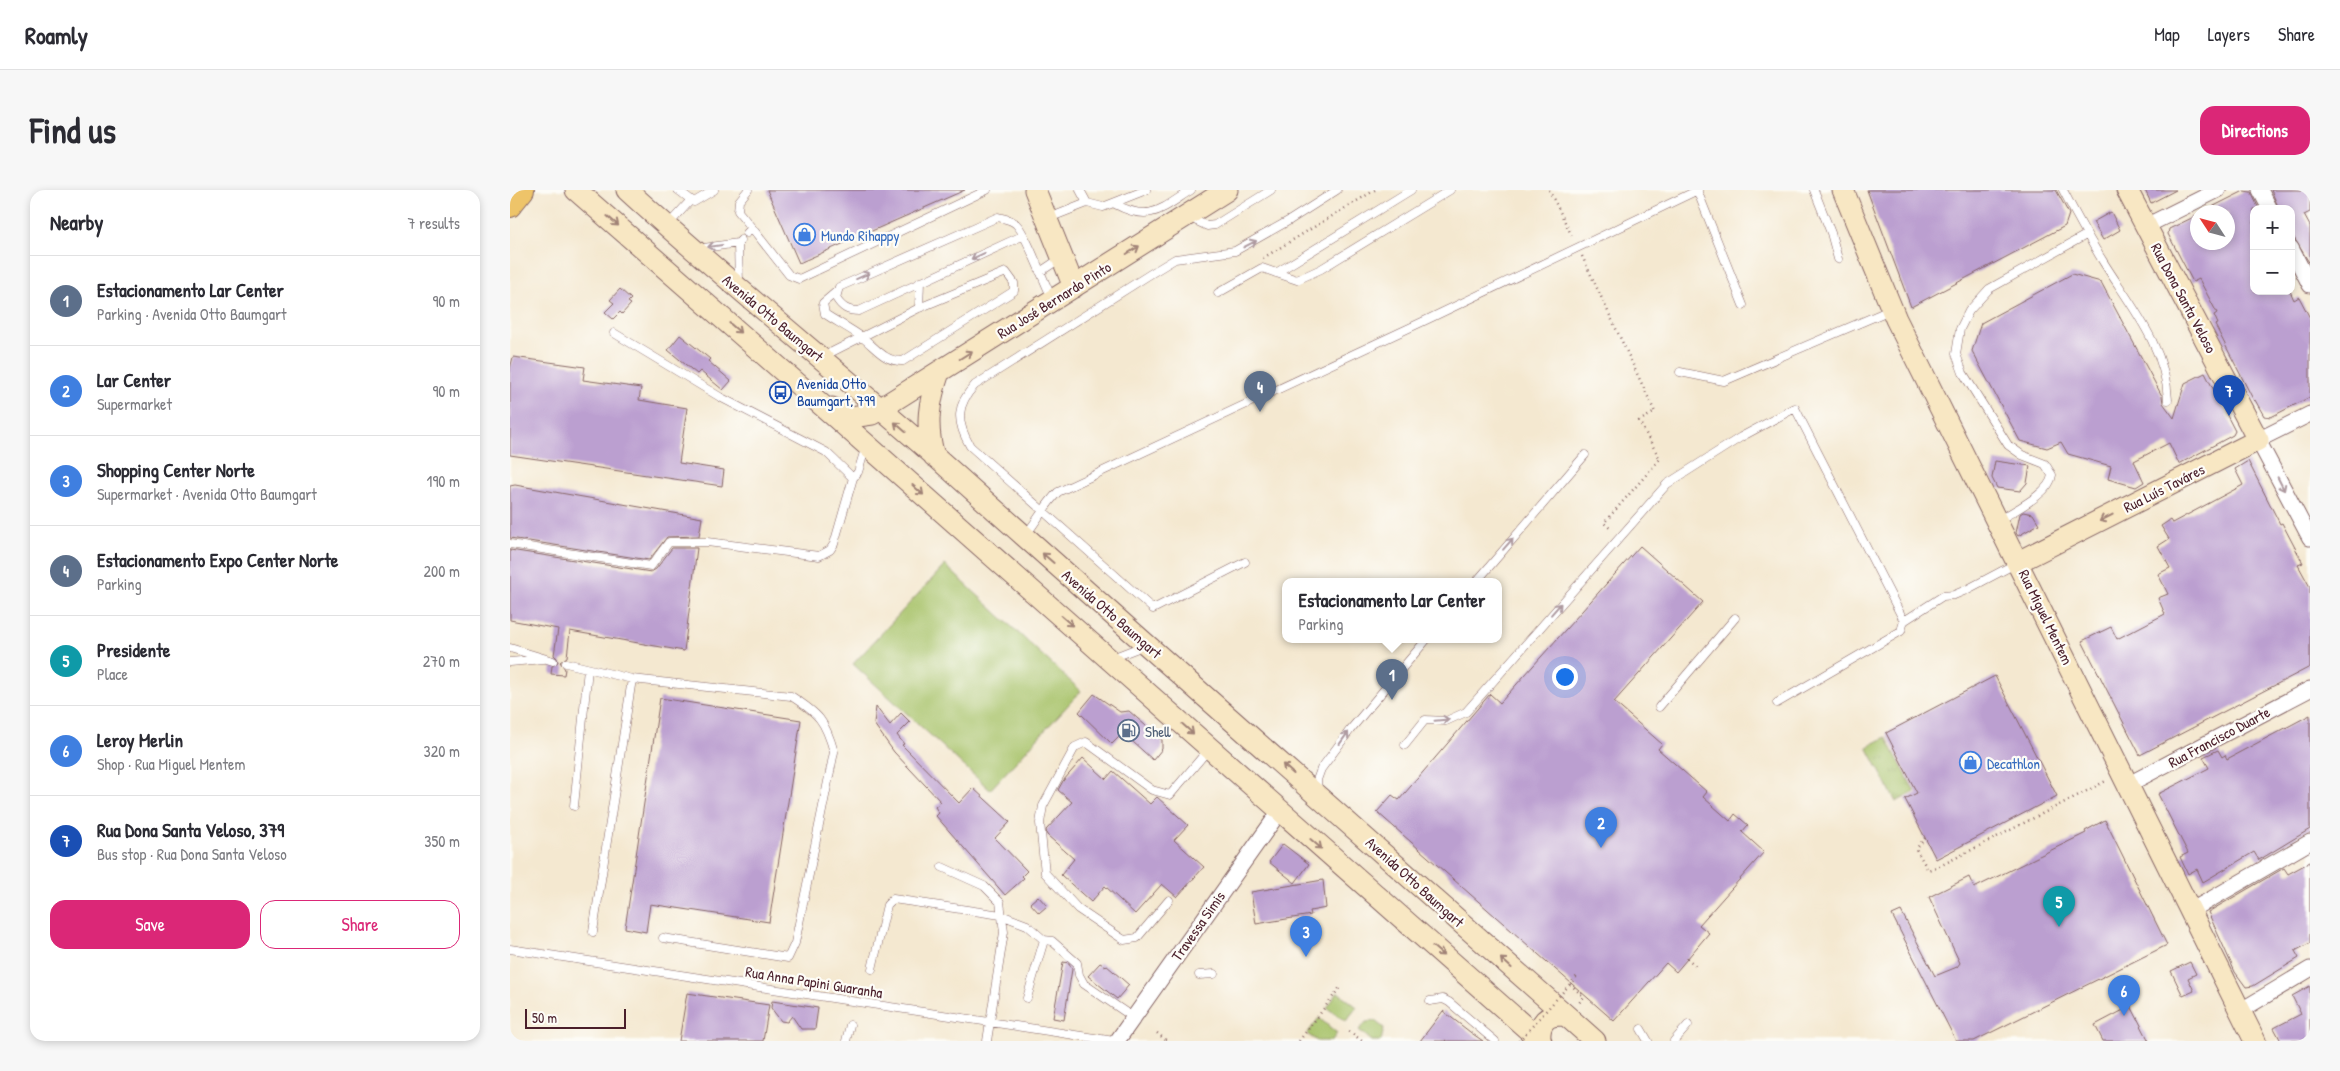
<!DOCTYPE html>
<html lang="en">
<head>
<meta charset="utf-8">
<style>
  :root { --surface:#fff; --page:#f7f7f7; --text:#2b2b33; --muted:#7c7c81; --line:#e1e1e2; --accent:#db2777 }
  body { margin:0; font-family:"Patrick Hand",sans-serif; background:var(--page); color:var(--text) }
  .controls { position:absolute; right:15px; top:15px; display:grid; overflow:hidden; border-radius:10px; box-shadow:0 2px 8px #0003 }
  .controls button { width:45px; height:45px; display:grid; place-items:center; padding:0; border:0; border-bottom:1px solid var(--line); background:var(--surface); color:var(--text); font:25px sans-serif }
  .compass { position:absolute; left:1680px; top:15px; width:45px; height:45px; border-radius:50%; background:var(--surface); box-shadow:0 2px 8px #0003; rotate:306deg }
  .scale { position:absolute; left:15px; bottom:12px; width:101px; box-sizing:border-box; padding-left:5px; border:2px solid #4a1f2b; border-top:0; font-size:14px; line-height:18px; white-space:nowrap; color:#4a1f2b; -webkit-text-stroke:4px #fdfcf7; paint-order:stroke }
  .you { position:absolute; left:1054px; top:486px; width:18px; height:18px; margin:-12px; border:4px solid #fff; border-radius:50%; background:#1a73e8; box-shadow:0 0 0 8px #1a73e833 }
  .badge { display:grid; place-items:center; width:32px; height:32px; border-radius:50%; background:var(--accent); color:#fff; font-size:16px; font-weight:700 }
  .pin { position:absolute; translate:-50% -41px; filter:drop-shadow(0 1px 2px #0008) }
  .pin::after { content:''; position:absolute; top:26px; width:18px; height:15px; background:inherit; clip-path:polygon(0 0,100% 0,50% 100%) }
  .popup { position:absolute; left:772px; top:388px; width:220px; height:65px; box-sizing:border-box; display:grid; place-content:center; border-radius:10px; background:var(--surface); filter:drop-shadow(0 1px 4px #0005); font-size:16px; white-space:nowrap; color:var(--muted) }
  .popup b { font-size:19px; color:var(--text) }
  .popup::after { content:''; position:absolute; left:50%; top:100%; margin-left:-10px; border:10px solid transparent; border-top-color:var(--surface) }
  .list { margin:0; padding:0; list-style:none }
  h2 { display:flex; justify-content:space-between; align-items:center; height:65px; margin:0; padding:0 20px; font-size:21px }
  h2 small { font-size:16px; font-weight:400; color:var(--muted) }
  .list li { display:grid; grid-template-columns:32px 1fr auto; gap:15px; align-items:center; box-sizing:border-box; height:90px; padding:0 20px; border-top:1px solid var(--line) }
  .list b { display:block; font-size:19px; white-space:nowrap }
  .list p { margin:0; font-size:16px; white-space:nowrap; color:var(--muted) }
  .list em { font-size:16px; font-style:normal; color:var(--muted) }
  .actions { display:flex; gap:10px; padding:15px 20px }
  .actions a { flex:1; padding:11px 0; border:1px solid var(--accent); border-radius:15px; text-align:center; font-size:18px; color:var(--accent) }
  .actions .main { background:var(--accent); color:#fff }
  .map { position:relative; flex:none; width:1800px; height:851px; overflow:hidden; border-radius:15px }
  header { display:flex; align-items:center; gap:30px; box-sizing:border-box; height:70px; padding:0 25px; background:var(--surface); border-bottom:1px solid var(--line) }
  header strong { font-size:24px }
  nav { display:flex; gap:28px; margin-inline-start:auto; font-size:18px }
  .intro { display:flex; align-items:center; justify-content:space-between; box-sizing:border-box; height:120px; padding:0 30px }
  h1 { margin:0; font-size:35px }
  .button { padding:12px 22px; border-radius:15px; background:var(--accent); color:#fff; font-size:18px; font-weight:700 }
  main { display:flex; gap:30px; padding:0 30px }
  aside { flex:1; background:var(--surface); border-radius:15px; box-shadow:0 2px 8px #0003 }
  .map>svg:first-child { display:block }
  .grass { fill:#a8c36a; stroke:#79714a }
  .park { fill:url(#park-tufts); stroke:#79714a }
  .building { fill:#bb9fd0 }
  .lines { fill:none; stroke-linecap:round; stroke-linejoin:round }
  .lane-casing { stroke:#866565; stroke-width:9 }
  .street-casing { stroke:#866565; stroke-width:17 }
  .secondary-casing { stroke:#866565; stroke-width:23 }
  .primary-casing { stroke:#866565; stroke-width:24 }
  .path { stroke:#866565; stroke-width:2.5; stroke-dasharray:1 4; stroke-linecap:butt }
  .lane { stroke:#fff; stroke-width:8 }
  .street { stroke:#fff; stroke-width:15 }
  .secondary { stroke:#f8e7c3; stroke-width:21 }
  .primary { stroke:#eec469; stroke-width:22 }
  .path-bridge { stroke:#866565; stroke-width:2.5; stroke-dasharray:1 4; stroke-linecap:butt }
  .oneway { stroke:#a18377 }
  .oneway2 { stroke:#ae9aa0 }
  .labels { text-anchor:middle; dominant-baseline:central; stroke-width:4.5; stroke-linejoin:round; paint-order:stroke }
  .shop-label { font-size:15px; fill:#366cbe; stroke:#fdfcf7; text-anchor:start }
  .street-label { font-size:15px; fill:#4a1f2b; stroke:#fdfcf7 }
  .transit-label { font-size:15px; fill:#164399; stroke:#fdfcf7; text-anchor:start }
  .service-label { font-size:15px; fill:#4e5e75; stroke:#fdfcf7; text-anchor:start }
</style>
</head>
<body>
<header>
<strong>Roamly</strong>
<nav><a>Map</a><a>Layers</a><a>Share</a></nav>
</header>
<div class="intro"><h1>Find us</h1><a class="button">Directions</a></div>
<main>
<aside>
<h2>Nearby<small>7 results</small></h2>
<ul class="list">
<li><span class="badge" style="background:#5c6f8a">1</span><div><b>Estacionamento Lar Center</b><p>Parking · Avenida Otto Baumgart</p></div><em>90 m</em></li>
<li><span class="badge" style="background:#3f7fe0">2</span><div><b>Lar Center</b><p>Supermarket</p></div><em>90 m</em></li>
<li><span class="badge" style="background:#3f7fe0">3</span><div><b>Shopping Center Norte</b><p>Supermarket · Avenida Otto Baumgart</p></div><em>190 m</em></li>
<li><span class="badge" style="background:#5c6f8a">4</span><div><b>Estacionamento Expo Center Norte</b><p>Parking</p></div><em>200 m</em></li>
<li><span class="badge" style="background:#0f9aa8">5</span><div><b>Presidente</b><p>Place</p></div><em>270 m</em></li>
<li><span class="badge" style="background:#3f7fe0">6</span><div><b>Leroy Merlin</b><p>Shop · Rua Miguel Mentem</p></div><em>320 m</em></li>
<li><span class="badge" style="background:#1a4fb4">7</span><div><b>Rua Dona Santa Veloso, 379</b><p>Bus stop · Rua Dona Santa Veloso</p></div><em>350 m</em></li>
</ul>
<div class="actions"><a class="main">Save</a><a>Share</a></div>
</aside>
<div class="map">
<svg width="1800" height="851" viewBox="0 0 1800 851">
  <defs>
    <pattern id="park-tufts" width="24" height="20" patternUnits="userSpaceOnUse" patternTransform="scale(1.25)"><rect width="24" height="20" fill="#a8c36a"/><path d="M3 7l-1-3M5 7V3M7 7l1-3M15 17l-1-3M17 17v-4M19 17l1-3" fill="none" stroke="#92a75c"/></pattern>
  </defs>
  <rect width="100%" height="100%" fill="#fdfcf7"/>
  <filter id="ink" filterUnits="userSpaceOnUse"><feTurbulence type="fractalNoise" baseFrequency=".02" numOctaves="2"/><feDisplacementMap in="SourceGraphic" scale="10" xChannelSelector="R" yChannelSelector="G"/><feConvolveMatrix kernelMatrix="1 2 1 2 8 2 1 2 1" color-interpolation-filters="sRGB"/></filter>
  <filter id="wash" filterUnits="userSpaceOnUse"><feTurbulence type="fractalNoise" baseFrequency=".0096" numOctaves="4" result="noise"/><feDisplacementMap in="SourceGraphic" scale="20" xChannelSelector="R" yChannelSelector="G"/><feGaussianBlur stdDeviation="1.12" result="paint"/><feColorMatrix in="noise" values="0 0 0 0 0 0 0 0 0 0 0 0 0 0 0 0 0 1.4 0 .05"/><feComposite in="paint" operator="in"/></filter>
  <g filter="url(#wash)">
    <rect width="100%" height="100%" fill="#f4e8d0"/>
    <path class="grass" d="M435 375 571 501 480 600 343 474Z
      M828 802 847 817 836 831 817 818Z
      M809 828 827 843 822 851H807L797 844Z
      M865 831 874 838 871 851H862L849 840 856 832Z"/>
    <path class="park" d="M1376 547 1405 602 1386 612 1357 557Z"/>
    <g id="blocks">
      <path class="building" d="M257 0H455L289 73Z
        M1357 0H1546L1559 24 1555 36 1401 117Z
        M1635 0H1666L1641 13Z
        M1761 0H1800V22L1794 25 1800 36V74L1781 43V19H1769Z
        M1734 1 1741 2 1749 19H1744V101H1780L1784 110 1789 107 1800 128V207L1761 227 1754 226 1745 210 1744 211 1705 135 1708 134 1704 125 1707 123 1689 89 1683 92 1658 44 1659 39 1688 25V52H1718V22H1692Z
        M1601 22 1610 40 1593 50 1583 32Z
        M1562 84 1591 92 1652 206 1653 213 1664 228 1675 193 1695 183 1725 241 1723 245 1669 274 1659 253 1624 271 1634 292 1626 297 1598 289 1601 276 1558 264 1551 252 1537 258 1510 251 1462 161 1471 133Z
        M110 99 121 109 118 112 121 114 112 124 110 122 103 129 95 122 104 113 100 110Z
        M170 145 200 169 198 171 221 191 213 200 190 181 187 184 158 160Z
        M3 167 75 177 73 190 131 198 129 210 177 218 169 273 214 280 212 296 0 265V179Z
        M1485 271 1520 276 1517 293 1510 301 1487 298 1482 288Z
        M1738 271 1770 334 1772 333 1793 373 1788 375 1800 397V477L1630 565 1572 451 1601 437 1607 449 1655 424 1648 408 1658 404 1648 384 1660 378 1648 356 1659 349 1651 336 1660 330 1662 333 1733 295 1725 279Z
        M5 295 192 328 189 346 157 347 139 370 0 348V296Z
        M1513 322 1523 324 1529 334 1508 346 1506 343 1510 324Z
        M1130 356 1193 412 1104 512 1152 554 1148 559 1197 602 1193 607 1220 631 1225 624 1238 635 1232 642 1254 662 1189 735 1199 743 1166 782 1156 773 1104 831 867 622 882 605 889 610 980 504 990 513Z
        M162 358H187L174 461 60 441 57 467 50 472 55 479 54 485 41 484 42 476 48 472 47 468 44 465 48 439 0 430V360L141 382 146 379Z
        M1485 486 1547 606 1426 669 1395 609 1407 603 1376 543Z
        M584 504 610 522 619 521 652 550V559L643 570 613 543 602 554 569 522Z
        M150 508 291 530 259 732 140 714 136 742 115 738Z
        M366 517 380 535 391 523 400 532 387 545 394 554 392 555 449 613 463 598 500 632 485 648 517 681 512 686 514 688 495 705 426 626 429 623 425 617 431 612 384 562 364 534Z
        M1800 525V639L1749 670 1744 662 1693 692 1687 679 1678 684 1670 667 1678 663 1648 604 1699 578 1693 567 1708 560 1712 567 1715 565 1717 569Z
        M573 568 596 589 603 581 640 614 647 607 678 635 664 650 694 677 667 707 652 694 625 724 595 696 581 712 551 685 564 669 537 645 536 640 562 612 548 600 553 591Z
        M1595 630 1657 755 1464 851H1446L1382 725 1391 721 1425 786 1447 777 1450 773 1419 707 1459 687 1464 698 1576 643 1575 641Z
        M773 654 799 674 785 693 759 672Z
        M1800 672V753L1785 761 1789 768 1743 796 1736 797 1725 782 1698 722 1774 678 1778 684Z
        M813 690 816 718 800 721 801 725 746 734 741 702Z
        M528 706 537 716 529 723 520 713Z
        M553 772 559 773 562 779 554 830 543 828Z
        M1680 772 1686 784 1678 788 1684 801 1673 806 1661 781Z
        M590 773 595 776 596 775 619 795 607 809 578 786Z
        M1800 796V851H1771L1764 838 1791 824 1782 806Z
        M177 803 259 815 253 851H169Z
        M262 811 308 818 305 839H291L282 826 277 832 271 831 261 818Z
        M1621 816 1639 851H1593L1585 835Z
        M933 821 960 842 973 851H910Z"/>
    </g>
  </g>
  <g filter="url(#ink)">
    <use href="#blocks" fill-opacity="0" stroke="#866565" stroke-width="1"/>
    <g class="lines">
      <defs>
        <path id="lane" d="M168 0 184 12 204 0
          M238 0 229 11 228 21 242 38
          M570 0 577 13 593 17 636 0
          M1187 0 1233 115
          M1304 0 1321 43 1328 69
          M1553 0C1566 25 1579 49 1594 73 1621 116 1656 157 1658 210
          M605 14C640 33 651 19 681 0
          M678 27 697 36 705 35 761 0
          M539 28 577 13
          M158 35 180 11
          M237 43 242 38 279 85 289 89 477 0
          M512 46 349 121C338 121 332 118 326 108L329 97 488 27C494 29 501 29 506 34 516 43 534 93 542 108
          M228 53 229 94
          M187 59 228 53 231 50
          M530 82 551 68
          M766 83 901 0
          M708 103 752 78 787 90 811 79 940 0
          M409 118 410 92
          M104 143 210 207 316 262 343 288
          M312 167 409 118 496 82 504 93V101L393 171C375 172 366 158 353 148 341 139 327 132 315 124L313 113 326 102
          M1170 182 1214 191 1380 120
          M1488 331C1504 320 1540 304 1542 285L1535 274 1512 265 1498 255 1453 183 1446 164 1450 139 1459 121 1479 99 1576 45
          M515 346C527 331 535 315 548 302L912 132 1188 0
          M0 354 141 376 159 352H197L309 366 320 360 324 354 343 288 348 282 356 256
          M735 372 643 419 460 256C446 232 446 215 465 195L642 83 665 69 725 61 780 30 827 0
          M967 391 1075 265
          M1394 431 1433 406 1444 405 1456 400 1507 373
          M0 458 43 471
          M602 468 633 456
          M0 472 33 469
          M56 473 122 489 281 506C309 524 315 530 324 562L285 753 278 768 153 748
          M1149 517 1225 428
          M895 555 915 530 936 531 956 522 1157 294 1231 247 1285 218 1394 431 1391 441 1267 513
          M808 601 807 590 811 579 840 540 917 449
          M64 616 78 479
          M432 677 474 696 490 712 494 742 477 851
          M659 710 627 748 614 750 568 719 535 683 530 633 533 616 565 557 576 552 642 600 660 605 698 560
          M83 742 122 489
          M0 759 604 851
          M362 779 377 715 383 709 491 725 517 735 534 750
          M689 785 704 784
          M517 808 534 750 542 751 567 773 569 785 574 794 624 828
          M920 811 933 809 939 812 985 851
          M1131 839 1138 851
          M336 851 340 835
          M1164 851 1178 835"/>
        <path id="street" d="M1750 0 1760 19
          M1636 36 1708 0
          M1781 58 1800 95
          M1800 224 1748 250 1800 348
          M1619 594 1800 499
          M1682 720 1800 652
          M1730 821 1800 779
          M607 851 770 621"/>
        <path id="secondary" d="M66 0 306 210 1031 851
          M117 0C217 92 324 177 426 267 644 463 865 656 1085 851
          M525 0 564 97
          M1333 0 1386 129 1745 851
          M322 218 341 227 362 224 717 0
          M424 266C415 236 419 211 429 182
          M1508 372 1748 250 1617 0
          M1030 850C1029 832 1036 824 1055 825"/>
        <path id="primary" d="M0 16 13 0"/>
      </defs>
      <use href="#lane" class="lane-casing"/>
      <use href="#street" class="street-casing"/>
      <use href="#secondary" class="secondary-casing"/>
      <use href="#primary" class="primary-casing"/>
      <path class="path" d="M1039 0 1063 48
        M1072 66 1145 222 1129 231 1150 269 1094 333 1102 340
        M753 68 865 0
        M1415 648 1406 659 1418 680 1432 675 1596 591
        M1177 768 1186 776
        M1060 794 1074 807 1068 814
        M839 841 852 851
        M647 843 657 851
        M789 851 831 796
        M935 851H938"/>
      <use href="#lane" class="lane"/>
      <use href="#street" class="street"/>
      <use href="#secondary" class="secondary"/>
      <use href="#primary" class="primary"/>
      <path class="path-bridge" d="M1009 851 1069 784"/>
    </g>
    <defs><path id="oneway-shaft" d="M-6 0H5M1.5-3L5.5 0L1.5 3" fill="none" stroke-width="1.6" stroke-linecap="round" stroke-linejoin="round" transform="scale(1.25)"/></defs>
    <g class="oneway">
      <use href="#oneway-shaft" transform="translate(103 31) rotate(41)"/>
      <use href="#oneway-shaft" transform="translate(623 60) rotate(-32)"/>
      <use href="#oneway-shaft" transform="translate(225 138) rotate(41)"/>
      <use href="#oneway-shaft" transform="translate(456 165) rotate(-32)"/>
      <use href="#oneway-shaft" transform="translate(390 237) rotate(-139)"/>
      <use href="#oneway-shaft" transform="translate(408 300) rotate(42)"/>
      <use href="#oneway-shaft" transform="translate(1596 328) rotate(153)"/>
      <use href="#oneway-shaft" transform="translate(538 368) rotate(-139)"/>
      <use href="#oneway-shaft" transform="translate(557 431) rotate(41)"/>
      <use href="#oneway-shaft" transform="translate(678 539) rotate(42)"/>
      <use href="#oneway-shaft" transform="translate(778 579) rotate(-138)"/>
      <use href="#oneway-shaft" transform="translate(806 654) rotate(41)"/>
      <use href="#oneway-shaft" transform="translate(928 761) rotate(41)"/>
      <use href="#oneway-shaft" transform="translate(996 773) rotate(-138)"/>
    </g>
    <g class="oneway2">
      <use href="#oneway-shaft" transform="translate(740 54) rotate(-27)"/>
      <use href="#oneway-shaft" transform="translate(205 56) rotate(172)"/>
      <use href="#oneway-shaft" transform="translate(468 66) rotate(156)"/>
      <use href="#oneway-shaft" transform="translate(353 86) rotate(-24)"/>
      <use href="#oneway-shaft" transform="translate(1771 294) rotate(63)"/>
      <use href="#oneway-shaft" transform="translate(998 354) rotate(-49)"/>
      <use href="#oneway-shaft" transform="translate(1046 419) rotate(-49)"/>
      <use href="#oneway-shaft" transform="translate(932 530) rotate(-5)"/>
      <use href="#oneway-shaft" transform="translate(834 548) rotate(-54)"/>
    </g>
  </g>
  <defs>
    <symbol id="shop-ring" viewBox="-11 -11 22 22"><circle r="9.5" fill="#fdfcf7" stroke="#3f7fe0" stroke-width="1.5"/><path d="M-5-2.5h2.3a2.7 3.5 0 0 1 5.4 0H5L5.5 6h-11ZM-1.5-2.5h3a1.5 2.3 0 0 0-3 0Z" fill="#3f7fe0"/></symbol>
    <symbol id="bus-ring" viewBox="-11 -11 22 22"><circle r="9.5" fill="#fdfcf7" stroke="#1a4fb4" stroke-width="1.5"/><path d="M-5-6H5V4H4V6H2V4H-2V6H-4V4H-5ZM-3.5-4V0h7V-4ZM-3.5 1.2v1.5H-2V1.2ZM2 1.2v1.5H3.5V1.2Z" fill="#1a4fb4"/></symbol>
    <symbol id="fuel-ring" viewBox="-11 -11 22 22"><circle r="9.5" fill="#fdfcf7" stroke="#5c6f8a" stroke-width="1.5"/><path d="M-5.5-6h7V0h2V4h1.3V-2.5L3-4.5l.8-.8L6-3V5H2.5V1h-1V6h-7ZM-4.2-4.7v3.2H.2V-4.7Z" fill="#5c6f8a"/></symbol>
  </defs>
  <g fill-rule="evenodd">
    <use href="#shop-ring" x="282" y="32" width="25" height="25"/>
    <use href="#bus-ring" x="258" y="190" width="25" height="25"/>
    <use href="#fuel-ring" x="606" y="528" width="25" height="25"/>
    <use href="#shop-ring" x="1448" y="560" width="25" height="25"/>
  </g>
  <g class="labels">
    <g class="shop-label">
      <text x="311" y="45">Mundo Rihappy</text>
      <text x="1477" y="573">Decathlon</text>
    </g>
    <g class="street-label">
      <text transform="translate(1674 108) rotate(62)">Rua Dona Santa Veloso</text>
      <text transform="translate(544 110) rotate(-32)">Rua José Bernardo Pinto</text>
      <text transform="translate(263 128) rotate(40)">Avenida Otto Baumgart</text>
      <text transform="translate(1654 298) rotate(-27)">Rua Luís Taváres</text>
      <text transform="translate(602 424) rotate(41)">Avenida Otto Baumgart</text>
      <text transform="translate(1536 427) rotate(64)">Rua Miguel Mentem</text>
      <text transform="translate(1709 547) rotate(-28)">Rua Francisco Duarte</text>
      <text transform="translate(905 692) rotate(42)">Avenida Otto Baumgart</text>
      <text transform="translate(688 736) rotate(-55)">Travessa Simis</text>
      <text transform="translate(304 792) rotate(9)">Rua Anna Papini Guaranha</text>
    </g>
    <g class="transit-label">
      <text x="287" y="193">Avenida Otto<tspan x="287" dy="17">Baumgart, 799</tspan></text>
    </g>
    <g class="service-label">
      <text x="635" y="541">Shell</text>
    </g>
  </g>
</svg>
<div class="controls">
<button>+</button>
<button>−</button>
</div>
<svg class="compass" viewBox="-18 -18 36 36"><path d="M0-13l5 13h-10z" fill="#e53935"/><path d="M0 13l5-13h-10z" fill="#7c7c81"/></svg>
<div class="scale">50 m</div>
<div class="you"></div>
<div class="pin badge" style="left:882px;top:510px;background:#5c6f8a">1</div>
<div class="popup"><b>Estacionamento Lar Center</b>Parking</div>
<div class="pin badge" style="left:1091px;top:658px;background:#3f7fe0">2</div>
<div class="pin badge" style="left:796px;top:767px;background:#3f7fe0">3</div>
<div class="pin badge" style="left:750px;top:222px;background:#5c6f8a">4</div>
<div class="pin badge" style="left:1549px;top:737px;background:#0f9aa8">5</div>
<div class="pin badge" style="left:1614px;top:826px;background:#3f7fe0">6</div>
<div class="pin badge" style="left:1719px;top:226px;background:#1a4fb4">7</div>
</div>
</main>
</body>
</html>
